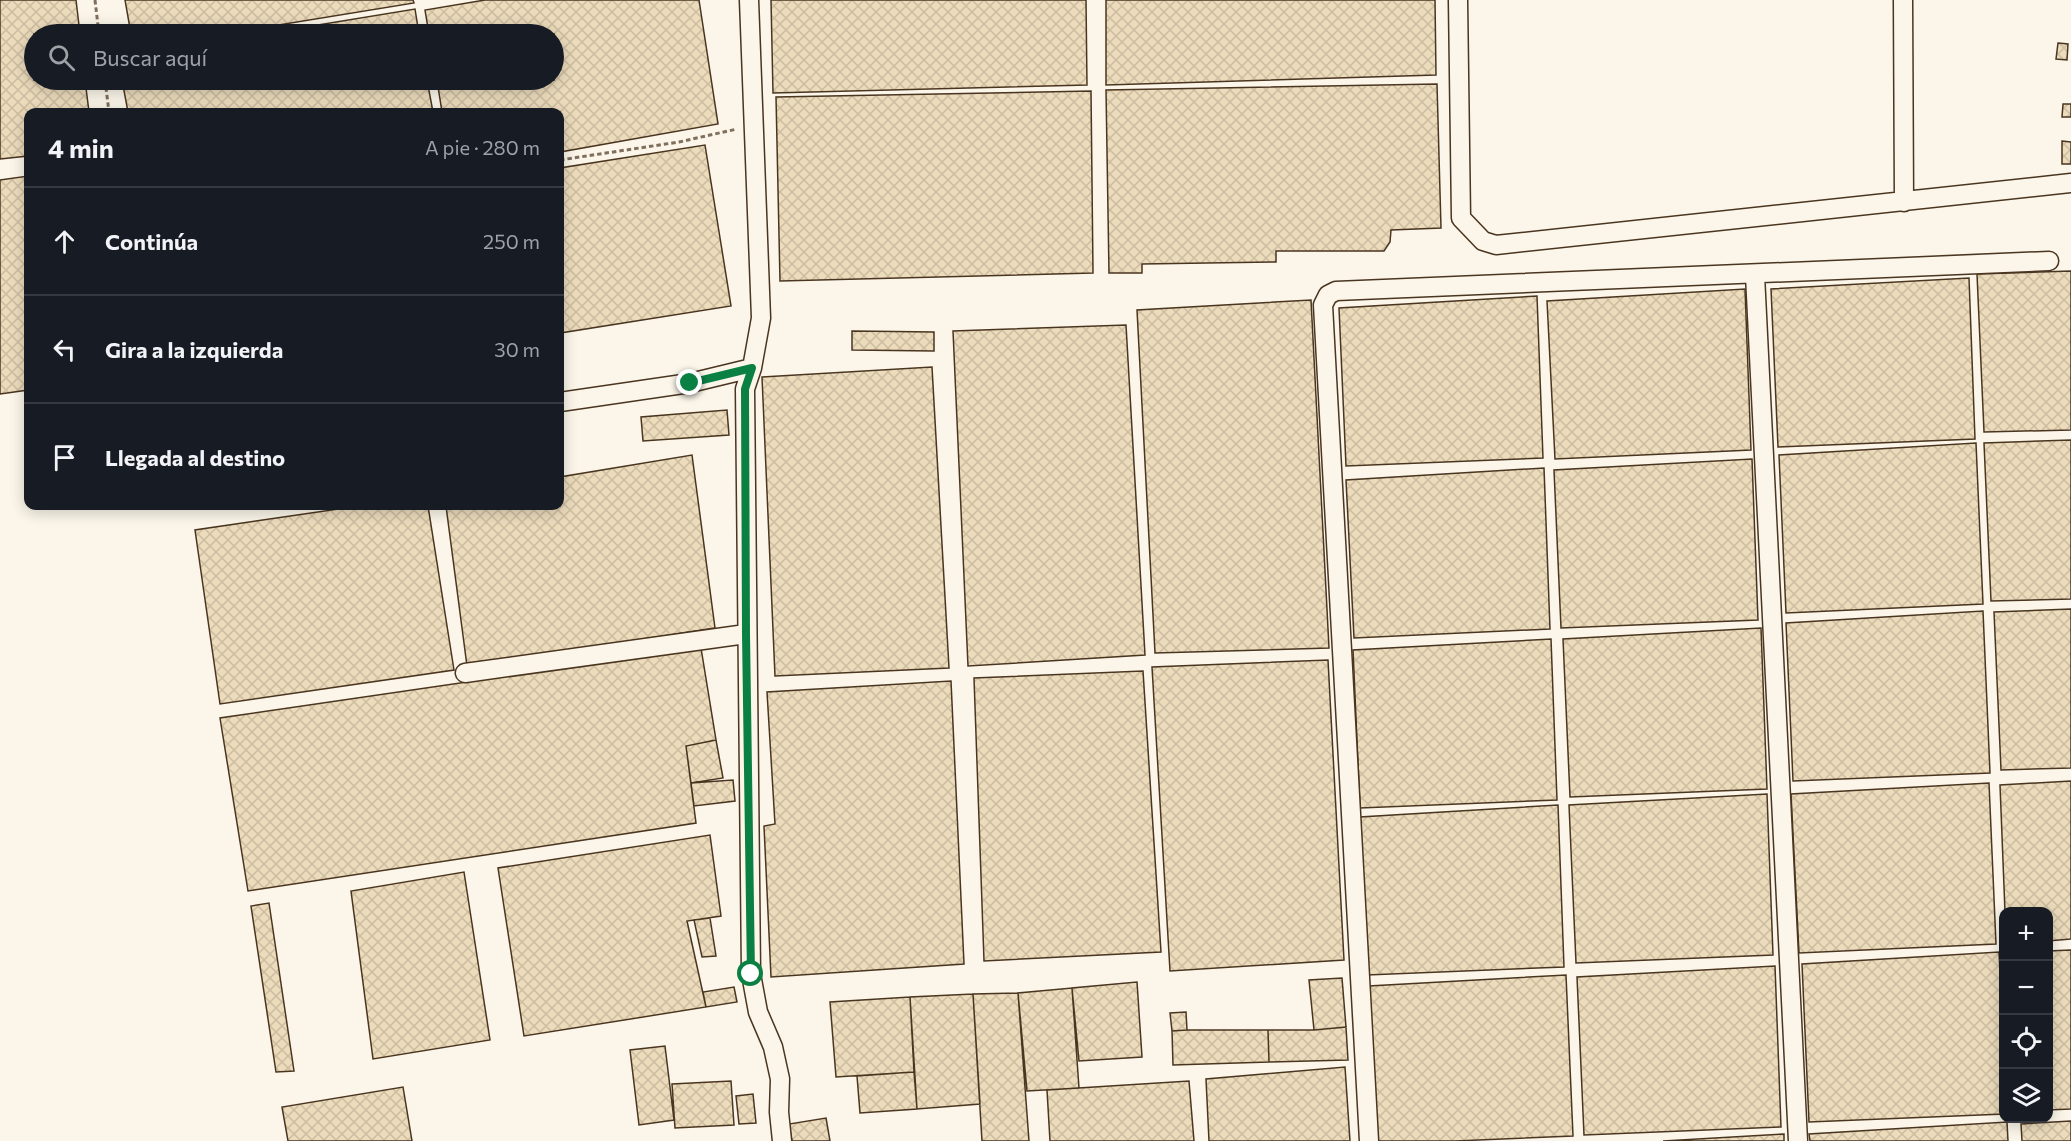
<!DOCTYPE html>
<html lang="es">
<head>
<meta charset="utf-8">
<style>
  :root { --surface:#171b24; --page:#20242c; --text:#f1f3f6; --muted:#9ea1a6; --line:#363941 }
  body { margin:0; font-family:Commissioner,sans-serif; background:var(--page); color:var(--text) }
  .controls { position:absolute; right:18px; bottom:18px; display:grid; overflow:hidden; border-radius:12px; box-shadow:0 3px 15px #0003 }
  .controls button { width:54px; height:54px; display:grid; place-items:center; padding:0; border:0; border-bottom:2px solid var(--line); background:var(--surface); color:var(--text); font:30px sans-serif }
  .stop { position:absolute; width:18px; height:18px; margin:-14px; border:4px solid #0b8043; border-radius:50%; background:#fff }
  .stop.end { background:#0b8043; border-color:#fff; box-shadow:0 2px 6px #0008 }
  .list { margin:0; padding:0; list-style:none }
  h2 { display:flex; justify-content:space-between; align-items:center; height:78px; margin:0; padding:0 24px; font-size:26px }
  h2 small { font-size:20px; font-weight:400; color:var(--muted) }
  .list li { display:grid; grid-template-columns:39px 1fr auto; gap:18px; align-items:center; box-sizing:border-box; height:108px; padding:0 24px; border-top:2px solid var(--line) }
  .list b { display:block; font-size:22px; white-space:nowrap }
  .list em { font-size:20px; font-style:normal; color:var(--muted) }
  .icon { flex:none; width:33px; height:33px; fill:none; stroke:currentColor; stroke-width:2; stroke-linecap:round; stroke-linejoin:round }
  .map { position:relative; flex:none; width:2071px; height:1141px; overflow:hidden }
  .search { position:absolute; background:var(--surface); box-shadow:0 3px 15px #0003; left:24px; top:24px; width:540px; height:66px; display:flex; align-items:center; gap:15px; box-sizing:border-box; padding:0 21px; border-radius:33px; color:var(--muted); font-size:22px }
  .panel { position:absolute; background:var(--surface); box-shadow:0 3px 15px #0003; left:24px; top:108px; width:540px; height:402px; border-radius:12px }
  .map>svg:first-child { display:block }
  .building { fill:url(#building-cross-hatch); stroke:#4a3520; stroke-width:1.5 }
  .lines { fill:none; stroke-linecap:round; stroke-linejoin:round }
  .minor-casing { stroke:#4a3520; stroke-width:21 }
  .path { stroke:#7f6f5c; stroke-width:3; stroke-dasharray:4.5 3; stroke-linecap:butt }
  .minor { stroke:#fbf6e9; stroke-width:18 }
  .route { stroke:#0b8043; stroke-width:8 }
</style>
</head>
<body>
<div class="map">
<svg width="2071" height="1141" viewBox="0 0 2071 1141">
  <defs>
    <pattern id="building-cross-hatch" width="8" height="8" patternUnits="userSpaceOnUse" patternTransform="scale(1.5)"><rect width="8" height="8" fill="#ecdcbc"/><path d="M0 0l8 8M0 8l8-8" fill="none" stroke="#ccbda1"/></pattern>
  </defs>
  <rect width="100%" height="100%" fill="#fbf6e9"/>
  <path class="building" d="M0 0H76L80 34H34V80H85L89 112H28V156L0 159Z
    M125 0H413L414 3 224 34H131Z
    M485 0H699L718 124 560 152V112H442L437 80H554V34H429L425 10Z
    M771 0H1086L1087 85 773 93Z
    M1106 0H1435L1436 75 1106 85Z
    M415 9 419 34H263Z
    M2058 43 2068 44 2067 60 2056 59Z
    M122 80H427L433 112H128Z
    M1437 84 1441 228 1391 230 1390 242 1384 251H1276V262L1142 264V273H1109L1106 90Z
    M1091 91 1093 273 780 281 776 97Z
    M2063 104H2071V117H2062Z
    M2062 141 2071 142V164H2062Z
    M705 145 731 306 560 333V168Z
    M28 176V390L0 394V180Z
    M2071 271V430L1984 432 1977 274Z
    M1969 278 1975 439 1778 447 1771 289Z
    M1745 289 1751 450 1555 459 1547 301Z
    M1537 296 1543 458 1346 466 1339 308Z
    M1311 300 1329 648 1155 653 1137 310Z
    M1126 325 1145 655 968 666 953 331Z
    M852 331 934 332V351L852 350Z
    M932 367 949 668 775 676 762 377Z
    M727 410 729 435 643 441 641 417Z
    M2071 440V599L1991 601 1984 443Z
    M1976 443 1983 604 1786 613 1779 455Z
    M692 455 715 628 467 666 446 506H560V477Z
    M1752 459 1758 620 1561 628 1554 470Z
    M1544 468 1550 629 1354 638 1346 480Z
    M359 506H428L454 670 220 704 195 530Z
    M2071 609V768L2001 770 1994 612Z
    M1983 611 1990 773 1793 781 1786 623Z
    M1761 628 1767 789 1570 797 1563 639Z
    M1551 639 1557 800 1360 808 1353 650Z
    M701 648 716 740 686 746 696 823 248 891 220 718Z
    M1328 660 1344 960 1170 971 1152 667Z
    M1143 671 1161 952 984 961 974 678Z
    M951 681 964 964 771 977 764 826 775 824 767 692Z
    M716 740 723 778 691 783 686 746Z
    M733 780 735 801 694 806 691 783Z
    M2071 781V939L2048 941V912H2005L2000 785Z
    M1989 783 1996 944 1799 953 1791 794Z
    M1767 794 1773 955 1576 963 1569 805Z
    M1558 805 1564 967 1367 975 1360 817Z
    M710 835 721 916 687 921 706 1007 524 1036 498 868Z
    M464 872 490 1040 373 1059 351 891Z
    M269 903 294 1071 276 1072 251 906Z
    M710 918 716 956 702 957 694 920Z
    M2071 950V1109L2048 1110V951Z
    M1999 952 2004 1056V1114L1809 1122 1802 964Z
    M1775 966 1781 1127 1584 1135 1577 977Z
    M1566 975 1573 1136 1455 1141H1376L1369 986Z
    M1342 978 1346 1027 1314 1030 1309 980Z
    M1137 982 1142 1057 1079 1061 1072 988Z
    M734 987 737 1002 706 1007 703 992Z
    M1072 988 1079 1088 1027 1091 1018 993Z
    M1018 993 1029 1141H982L973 994Z
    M973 994 980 1104 917 1109 910 997Z
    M910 997 914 1072 836 1077 830 1002Z
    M1186 1012 1187 1030 1172 1031 1170 1013Z
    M1346 1027 1348 1060 1269 1062 1268 1030H1314Z
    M1187 1030H1268L1269 1062 1173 1065 1172 1031Z
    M665 1046 674 1120 639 1125 630 1050Z
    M1345 1067 1350 1141H1209L1206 1079Z
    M914 1072 917 1109 860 1113 857 1076Z
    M731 1081 734 1125 675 1128 672 1084Z
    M1189 1081 1194 1141H1050L1047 1090Z
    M403 1087 412 1141H288L282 1107Z
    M753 1094 756 1123 739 1124 736 1096Z
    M826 1118 830 1141H792L789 1124Z
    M2071 1121V1141H2022L2021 1124Z
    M2007 1122 2008 1141H1810L1809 1134Z
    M1784 1134V1141H1663Z"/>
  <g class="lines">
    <defs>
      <path id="minor" d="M749 0 761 318 752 368 745 389 751 974 758 1012 773 1047 780 1079 779 1112 782 1141
        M1458 0 1461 218 1483 241 1496 245 2071 183
        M1903 0 1904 202
        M1755 275 1798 1141
        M560 402 690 383 752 368
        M465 673 746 634
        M1369 1141 1323 305 1328 295 1336 291 2049 261"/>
    </defs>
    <use href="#minor" class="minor-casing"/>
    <path class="path" d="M95 0 99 34
      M105 80 109 112
      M560 160 679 142 737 129"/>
    <use href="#minor" class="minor"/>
  </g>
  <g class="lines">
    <path class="route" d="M690 383 752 368 745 389 746 634 751 974"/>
  </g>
</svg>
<div class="controls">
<button>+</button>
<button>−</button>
<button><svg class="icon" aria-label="locate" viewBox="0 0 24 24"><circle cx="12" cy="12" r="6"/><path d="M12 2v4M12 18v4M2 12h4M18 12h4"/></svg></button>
<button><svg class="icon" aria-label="layers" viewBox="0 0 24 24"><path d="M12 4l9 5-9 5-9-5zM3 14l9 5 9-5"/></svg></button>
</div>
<div class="stop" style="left:751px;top:974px"></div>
<div class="stop end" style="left:690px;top:383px"></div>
<div class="search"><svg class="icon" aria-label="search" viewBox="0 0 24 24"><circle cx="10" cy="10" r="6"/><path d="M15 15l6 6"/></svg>Buscar aquí</div>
<section class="panel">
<h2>4 min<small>A pie · 280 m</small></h2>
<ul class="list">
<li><svg class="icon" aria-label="ahead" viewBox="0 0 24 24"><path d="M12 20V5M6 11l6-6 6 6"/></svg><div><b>Continúa</b></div><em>250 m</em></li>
<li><svg class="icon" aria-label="left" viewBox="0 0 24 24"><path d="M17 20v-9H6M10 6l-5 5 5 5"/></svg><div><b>Gira a la izquierda</b></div><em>30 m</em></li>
<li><svg class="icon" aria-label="arrive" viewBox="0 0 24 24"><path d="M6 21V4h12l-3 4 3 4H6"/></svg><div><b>Llegada al destino</b></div></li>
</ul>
</section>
</div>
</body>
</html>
